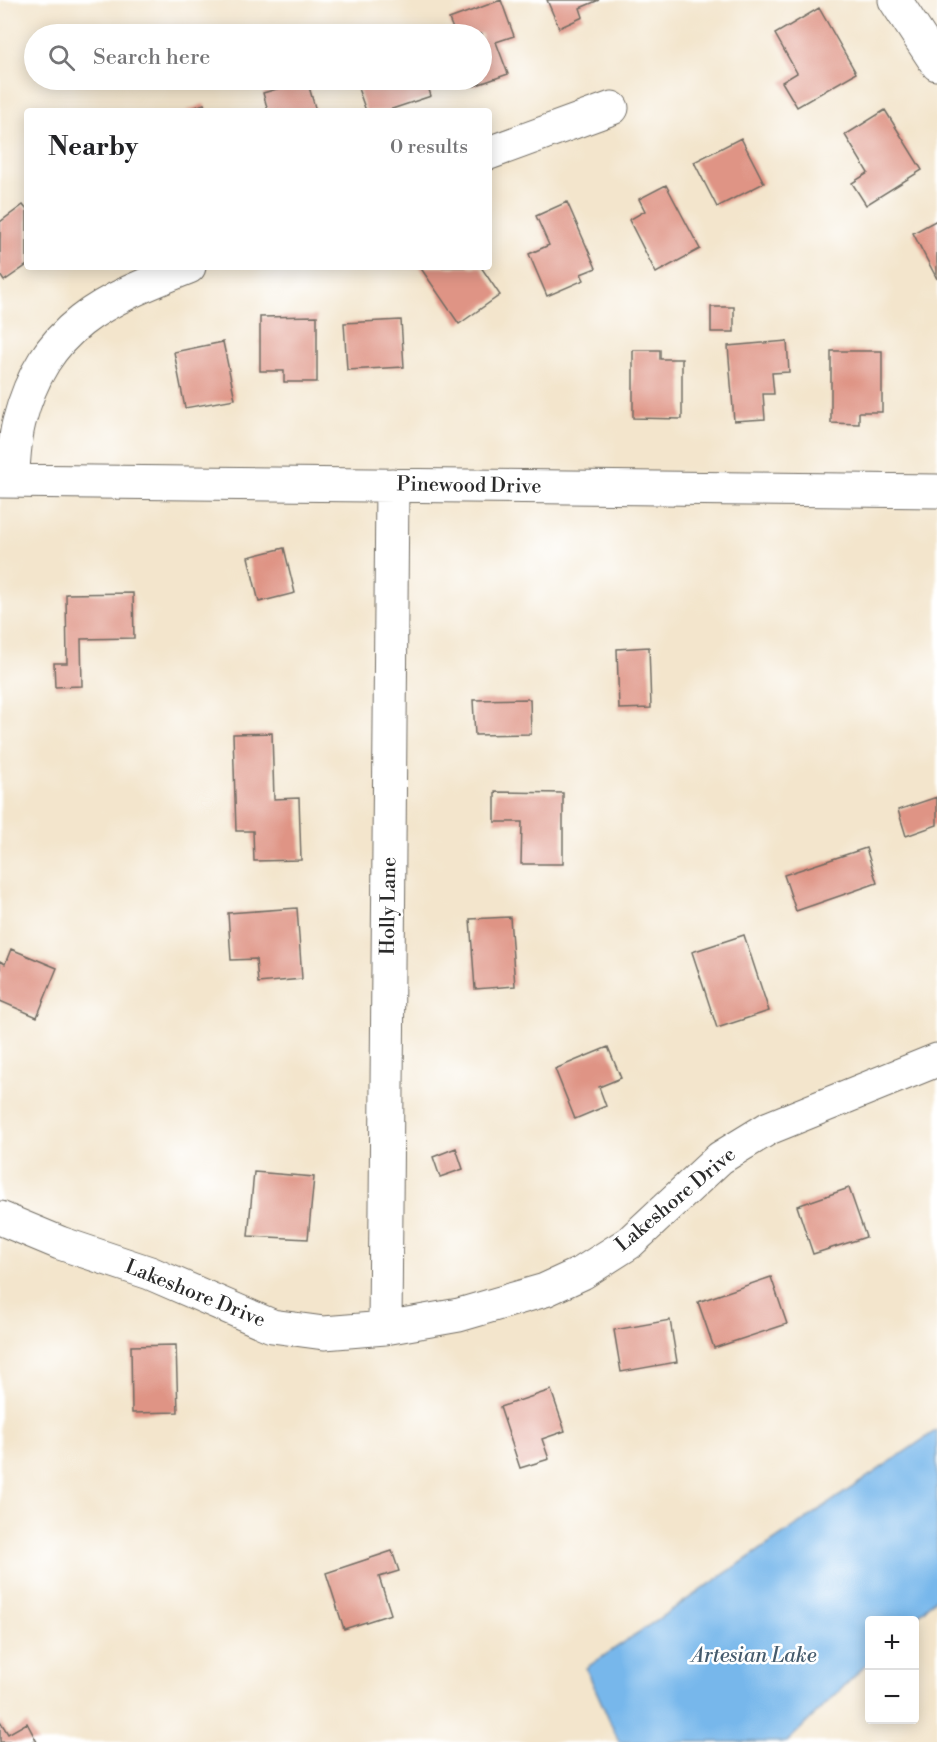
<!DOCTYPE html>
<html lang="en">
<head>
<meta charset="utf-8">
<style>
  :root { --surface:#fff; --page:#f6f6f6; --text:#202124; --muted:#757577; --line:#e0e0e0 }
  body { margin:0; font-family:"Libre Bodoni",serif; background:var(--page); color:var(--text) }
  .controls { position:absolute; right:18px; bottom:18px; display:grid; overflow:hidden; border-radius:6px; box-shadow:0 3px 15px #0003 }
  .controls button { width:54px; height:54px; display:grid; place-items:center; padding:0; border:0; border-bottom:2px solid var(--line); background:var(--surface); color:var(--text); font:30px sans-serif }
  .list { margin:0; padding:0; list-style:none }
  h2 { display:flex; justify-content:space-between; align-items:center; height:78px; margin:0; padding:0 24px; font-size:26px }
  h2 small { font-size:20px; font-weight:400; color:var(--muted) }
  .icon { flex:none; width:33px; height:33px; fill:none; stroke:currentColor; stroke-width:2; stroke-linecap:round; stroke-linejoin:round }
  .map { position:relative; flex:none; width:937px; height:1742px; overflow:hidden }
  .search { position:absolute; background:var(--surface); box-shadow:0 3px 15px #0003; left:24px; top:24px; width:468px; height:66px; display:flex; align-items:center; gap:15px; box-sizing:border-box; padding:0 21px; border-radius:33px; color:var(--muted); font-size:22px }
  .panel { position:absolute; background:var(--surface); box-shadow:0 3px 15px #0003; left:24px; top:108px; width:468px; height:162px; border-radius:6px }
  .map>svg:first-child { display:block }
  .water { fill:#77b7eb; stroke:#51718b; stroke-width:1.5 }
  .building { fill:#df9485 }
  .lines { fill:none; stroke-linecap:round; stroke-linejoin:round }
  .minor-casing { stroke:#716c63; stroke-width:35 }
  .minor { stroke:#fff; stroke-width:33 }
  .labels { text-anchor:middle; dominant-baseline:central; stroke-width:5; stroke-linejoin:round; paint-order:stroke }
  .street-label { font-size:20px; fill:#2b2b2b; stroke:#fff }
  .water-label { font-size:21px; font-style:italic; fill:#465c6e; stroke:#fff }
</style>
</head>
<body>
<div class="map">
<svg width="937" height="1742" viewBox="0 0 937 1742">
  <rect width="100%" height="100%" fill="#fff"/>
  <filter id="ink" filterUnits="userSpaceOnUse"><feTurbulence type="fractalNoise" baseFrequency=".0167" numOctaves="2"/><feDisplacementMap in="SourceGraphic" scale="12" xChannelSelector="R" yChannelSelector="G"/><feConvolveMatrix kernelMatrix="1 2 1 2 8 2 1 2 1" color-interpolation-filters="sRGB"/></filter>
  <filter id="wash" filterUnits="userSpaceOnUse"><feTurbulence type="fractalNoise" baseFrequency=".008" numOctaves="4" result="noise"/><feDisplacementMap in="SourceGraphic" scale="24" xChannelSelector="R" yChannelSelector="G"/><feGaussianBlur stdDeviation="1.35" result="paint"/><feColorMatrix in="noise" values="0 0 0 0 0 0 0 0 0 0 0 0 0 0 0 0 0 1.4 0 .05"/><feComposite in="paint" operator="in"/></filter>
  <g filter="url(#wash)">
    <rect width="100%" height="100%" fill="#f3e5cc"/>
    <path class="water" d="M937 1430V1597L913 1620H870L869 1662 787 1742H619L586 1668Z"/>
    <g id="blocks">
      <path class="building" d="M501 0 514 36 496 42 508 74 474 86 471 80H482V34H455L449 19Z
        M547 0H599L580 8 583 17 559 28Z
        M819 8 856 73 797 107 782 82 797 73 775 34Z
        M307 80 316 111H268L263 93Z
        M355 80H426L431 96 386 111H366Z
        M204 104 207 111H185Z
        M885 110 922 170 866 205 852 183 868 173 845 135Z
        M741 138 764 183 717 207 694 162Z
        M666 185 700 249 656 273 629 220 645 211 639 199Z
        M567 202 596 268 581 274 584 280 547 296 529 254 549 245 536 216Z
        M23 205 27 210V265L4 281 0 275V222Z
        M937 220V279L913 233Z
        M420 267H481L500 295 459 324Z
        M711 307H734V332H711Z
        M317 316V382H284V371H260V317Z
        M401 320 404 367 347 370 344 323Z
        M787 341 789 372 772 373 774 394H763L765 419 734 421 728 346Z
        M223 342 235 399 185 408 174 352Z
        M633 350H660V359H682V419L633 418Z
        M831 351H882V412H859V424L831 423Z
        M284 548 295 593 259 602 248 557Z
        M133 593 134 638 81 639 82 686 55 687 54 663H67L66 594Z
        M649 647 651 708 619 709 617 649Z
        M530 699 531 734 475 735 473 700Z
        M272 733 274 799 299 798 301 860 254 861 253 831H236L233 734Z
        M495 792 563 793V864H521L522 822H495Z
        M937 797V825L906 836 898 810Z
        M866 848 877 883 796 911 784 875Z
        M297 908 302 979 258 983 256 959 231 960 228 913Z
        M510 917 515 986 475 989 470 919Z
        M744 935 769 1011 717 1028 692 952Z
        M11 949 57 968 37 1017 0 1001V961L5 964Z
        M608 1047 621 1078 599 1087 606 1106 575 1119 555 1069Z
        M456 1148 463 1169 440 1177 433 1157Z
        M254 1172 314 1177 308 1239 248 1236Z
        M849 1188 866 1237 813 1254 797 1206Z
        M771 1277 787 1324 714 1348 698 1302Z
        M670 1320 677 1362 621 1372 614 1330Z
        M176 1345 178 1412 132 1413 131 1346Z
        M551 1390 565 1431 542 1439 549 1459 520 1468 500 1407Z
        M392 1551 399 1571 379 1577 391 1614 344 1629 326 1573Z
        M0 1721 8 1734 27 1723 37 1742H0Z"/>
    </g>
  </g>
  <g filter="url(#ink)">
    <use href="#blocks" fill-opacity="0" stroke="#716c63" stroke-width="1.5"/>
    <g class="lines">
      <defs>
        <path id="minor" d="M895 0 937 64
          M489 153 612 108
          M0 481 937 491
          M12 481C14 462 14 441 19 422 44 325 103 301 189 267
          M0 1218 60 1243 150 1273 272 1326 324 1333 385 1328 459 1315 545 1290 582 1273 629 1243 720 1158 769 1128 937 1060
          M385 1328 392 485"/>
      </defs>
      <use href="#minor" class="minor-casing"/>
      <use href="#minor" class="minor"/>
    </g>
  </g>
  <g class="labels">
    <g class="street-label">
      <text transform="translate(469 486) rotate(1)">Pinewood Drive</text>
      <text transform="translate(389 906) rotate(-89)">Holly Lane</text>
      <text transform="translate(676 1200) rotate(-40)">Lakeshore Drive</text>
      <text transform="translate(195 1294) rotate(22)">Lakeshore Drive</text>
    </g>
    <g class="water-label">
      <text x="754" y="1656">Artesian Lake</text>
    </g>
  </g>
</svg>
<div class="controls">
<button>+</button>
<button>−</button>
</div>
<div class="search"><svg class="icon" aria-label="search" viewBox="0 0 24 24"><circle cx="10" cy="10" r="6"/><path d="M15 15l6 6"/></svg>Search here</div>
<section class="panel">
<h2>Nearby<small>0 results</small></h2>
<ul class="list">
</ul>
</section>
</div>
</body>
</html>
